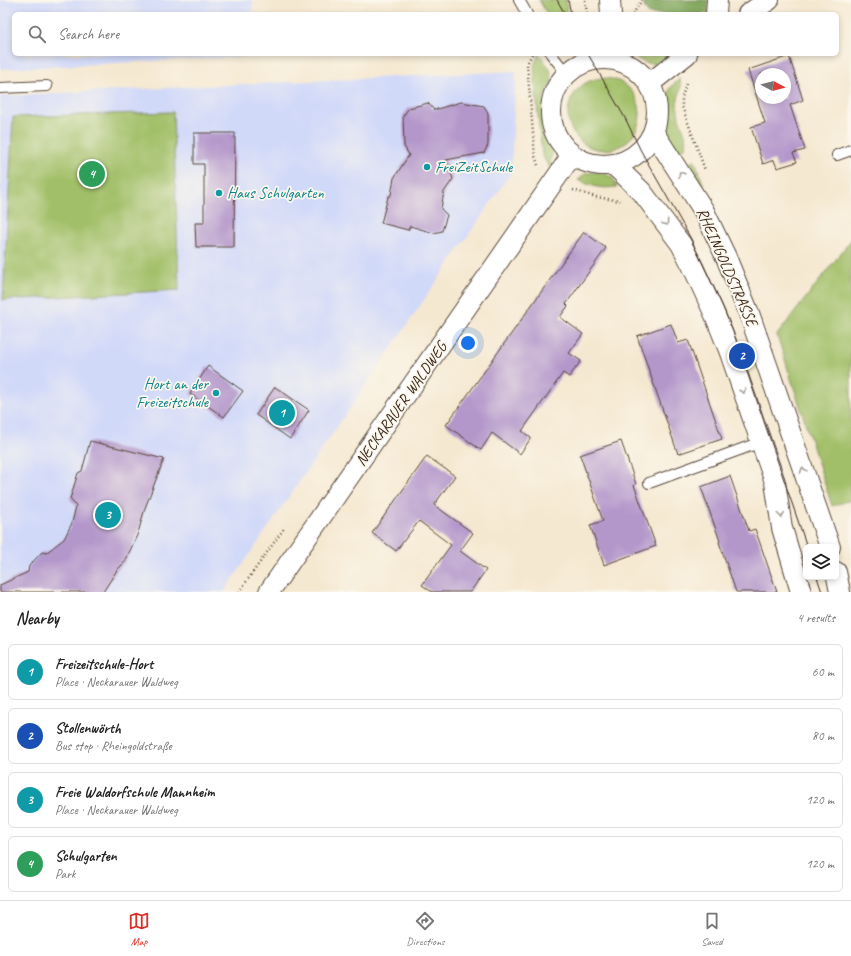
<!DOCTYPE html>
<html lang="en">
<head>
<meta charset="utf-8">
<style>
  :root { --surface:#fff; --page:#f6f6f6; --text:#222; --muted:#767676; --line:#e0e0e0; --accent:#d93025 }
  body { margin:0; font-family:Caveat,sans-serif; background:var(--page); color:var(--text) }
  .controls { position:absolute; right:12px; bottom:12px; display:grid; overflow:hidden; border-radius:6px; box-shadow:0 2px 6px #0003 }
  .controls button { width:36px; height:36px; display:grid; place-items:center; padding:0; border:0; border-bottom:1px solid var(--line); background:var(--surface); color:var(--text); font:20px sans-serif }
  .compass { position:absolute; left:755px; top:68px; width:36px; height:36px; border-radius:50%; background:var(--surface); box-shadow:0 2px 6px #0003; rotate:97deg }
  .you { position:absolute; left:468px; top:343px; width:14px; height:14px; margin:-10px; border:3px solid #fff; border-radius:50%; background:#1a73e8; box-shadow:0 0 0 6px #1a73e833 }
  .badge { display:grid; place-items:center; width:26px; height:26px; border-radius:50%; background:var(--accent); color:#fff; font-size:13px; font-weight:700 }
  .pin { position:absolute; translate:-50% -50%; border:2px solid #fff; box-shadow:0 1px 4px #0006 }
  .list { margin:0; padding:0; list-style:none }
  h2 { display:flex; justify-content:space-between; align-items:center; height:52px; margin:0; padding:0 16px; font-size:17px }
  h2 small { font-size:13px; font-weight:400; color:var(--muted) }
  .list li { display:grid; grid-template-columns:26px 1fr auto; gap:12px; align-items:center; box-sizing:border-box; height:56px; margin:0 8px 8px; padding:0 8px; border:1px solid var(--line); border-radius:6px }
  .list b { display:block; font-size:15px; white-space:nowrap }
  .list p { margin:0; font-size:13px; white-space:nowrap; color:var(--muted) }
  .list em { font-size:13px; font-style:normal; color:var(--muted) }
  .icon { flex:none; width:22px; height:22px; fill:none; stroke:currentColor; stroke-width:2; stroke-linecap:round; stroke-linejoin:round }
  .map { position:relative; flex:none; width:851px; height:592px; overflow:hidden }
  .search { position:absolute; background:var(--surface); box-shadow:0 2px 6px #0003; left:12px; right:12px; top:12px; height:44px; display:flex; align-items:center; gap:10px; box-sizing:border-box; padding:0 14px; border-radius:6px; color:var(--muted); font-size:15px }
  .sheet { height:308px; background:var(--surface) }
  nav { display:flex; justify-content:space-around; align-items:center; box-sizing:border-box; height:56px; border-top:1px solid var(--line); background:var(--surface); font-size:11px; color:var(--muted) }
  nav a { display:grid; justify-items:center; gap:2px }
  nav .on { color:var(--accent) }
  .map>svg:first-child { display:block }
  .built { fill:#d1d9f9 }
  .green { fill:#a1bf68; stroke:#6e7443 }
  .forest { fill:#80a65c; stroke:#5e683d }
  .building { fill:#b397cb; fill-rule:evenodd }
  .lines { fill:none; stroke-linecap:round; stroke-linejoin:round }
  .service-casing { stroke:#574639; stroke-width:12 }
  .minor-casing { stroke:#574639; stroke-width:22 }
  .path { stroke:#574639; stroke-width:2.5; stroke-dasharray:1 3; stroke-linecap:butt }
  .service { stroke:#fff; stroke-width:10 }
  .minor { stroke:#fff; stroke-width:20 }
  .tram { stroke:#3b2a1e; stroke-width:1 }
  .oneway { stroke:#a79f9a }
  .culture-dot { fill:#0f9aa8; stroke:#fbf7ec; stroke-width:1.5 }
  .labels { text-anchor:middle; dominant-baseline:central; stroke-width:3.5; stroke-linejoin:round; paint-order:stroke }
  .culture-label { font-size:16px; fill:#0d838f; stroke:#fbf7ec; text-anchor:start }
  .street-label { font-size:16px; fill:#3b2a1e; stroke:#fbf7ec }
</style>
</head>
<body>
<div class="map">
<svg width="851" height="592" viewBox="0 0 851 592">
  <rect width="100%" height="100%" fill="#fbf7ec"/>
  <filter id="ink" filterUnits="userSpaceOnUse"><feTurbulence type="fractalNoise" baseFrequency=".025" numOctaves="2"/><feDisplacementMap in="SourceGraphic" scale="8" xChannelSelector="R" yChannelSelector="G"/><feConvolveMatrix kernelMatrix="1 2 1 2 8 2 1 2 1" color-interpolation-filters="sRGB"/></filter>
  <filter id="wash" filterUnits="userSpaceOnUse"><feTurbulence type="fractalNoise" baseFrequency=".012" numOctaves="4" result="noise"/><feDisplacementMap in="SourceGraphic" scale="16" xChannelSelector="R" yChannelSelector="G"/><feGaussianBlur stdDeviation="0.9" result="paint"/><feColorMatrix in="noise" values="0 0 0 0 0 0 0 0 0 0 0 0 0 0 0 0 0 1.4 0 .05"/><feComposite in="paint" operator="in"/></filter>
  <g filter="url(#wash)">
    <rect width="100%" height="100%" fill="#f5e8d0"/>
    <path class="built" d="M0 0H252L253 14H14V54H255V56L0 69Z
      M516 71 511 173 224 592H0V96Z"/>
    <path class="green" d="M539 0H566L567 14H547Z
      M539 54 550 69 552 81 544 97 543 113 553 151 549 167 542 155 535 83 534 65Z
      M633 54H666L668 56C665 58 663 61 660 62 651 67 638 61 633 54Z
      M568 114a36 36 0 1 1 72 0a36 36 0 1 1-72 0Z
      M680 78 681 87 677 103 679 118 685 134 686 147 676 153 666 139 664 126 665 104 670 88Z
      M173 112 179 290 3 300 13 117Z
      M695 160 711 208 684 166Z
      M599 172 612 177 617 187C600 189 593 187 578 180L586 173Z
      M851 240V500L832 506 777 335Z"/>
    <path class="forest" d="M643 0H708L709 14H649L645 9Z"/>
    <g id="blocks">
      <path class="building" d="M789 56 803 100 790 105 805 150 793 153 797 162 777 168 774 160 763 164 751 127 765 123 748 70ZM761 74H785V98H761Z
        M461 102 484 106 488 114V145L484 153 446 160 453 179 444 192 441 209 447 215 442 231 434 233 410 226 408 230 381 223 388 197 391 195 394 178 409 155 404 146 403 116 409 108 428 103 434 110Z
        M194 133H235L234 247H196L195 223H204V164H194Z
        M584 232 606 248 566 304 568 306 560 317 583 334 569 353 581 361 569 377 563 373 522 431 531 438 520 454 492 433 481 450 446 425Z
        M671 324 678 343 688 340 722 439 678 454 637 336Z
        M208 366 243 391 224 417 190 394Z
        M275 387 309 410 290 439 256 415Z
        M90 441 164 459 145 508 138 533 125 562 117 570 103 592H0V585L28 572 29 566 42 552 46 553 64 539 72 523 76 506 70 499 78 473 82 471Z
        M621 441 636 484 634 485 656 546 604 565 590 525 603 521 580 455Z
        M427 456 455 476 434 505 473 533 460 551 486 570 470 592H432L422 585 451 545 419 521 396 551 372 533Z
        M730 476 749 531 755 529 777 592H736L719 542 720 541 701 487Z"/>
    </g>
  </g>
  <g filter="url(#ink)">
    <use href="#blocks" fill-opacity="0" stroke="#574639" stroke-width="1"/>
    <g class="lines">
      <defs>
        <path id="service" d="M519 0 527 14
          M551 54 567 74
          M0 88 47 86
          M837 155 851 150
          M649 483 761 442"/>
        <path id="minor" d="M610 0 611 14
          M716 14 717 0
          M748 14 769 0
          M551 112a53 53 0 1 1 106 0a53 53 0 1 1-106 0Z
          M649 84 687 54
          M654 133 704 211 726 257 750 316 830 547
          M614 165 642 192 681 244 693 267 715 315 729 350 775 482 782 528 801 592
          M836 572 840 592
          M269 592 572 155"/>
      </defs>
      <use href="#service" class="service-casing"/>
      <use href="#minor" class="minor-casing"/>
      <path class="path" d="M585 0 587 13
        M633 14 642 0
        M532 54 527 64 535 156 538 165
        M686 84 682 97V106L705 170
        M573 190 596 197 620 201
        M239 592 285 527"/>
      <use href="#service" class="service"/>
      <use href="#minor" class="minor"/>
      <path class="tram" d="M557 0 565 14
        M568 0 571 14
        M588 54 625 118 641 151 691 239 722 305 734 334 807 547
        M817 577 822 592"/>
    </g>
    <defs><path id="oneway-chevron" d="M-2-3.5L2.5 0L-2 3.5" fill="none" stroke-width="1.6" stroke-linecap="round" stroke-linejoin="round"/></defs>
    <g class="oneway">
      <use href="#oneway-chevron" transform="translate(681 174) rotate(-122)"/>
      <use href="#oneway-chevron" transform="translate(666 223) rotate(54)"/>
      <use href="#oneway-chevron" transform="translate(743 391) rotate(71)"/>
      <use href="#oneway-chevron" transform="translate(803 470) rotate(-109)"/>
      <use href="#oneway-chevron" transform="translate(781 515) rotate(82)"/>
    </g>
  </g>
  <g class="culture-dot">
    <circle cx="427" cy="167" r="4"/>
    <circle cx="219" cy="193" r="4"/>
    <circle cx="216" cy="393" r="4"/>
  </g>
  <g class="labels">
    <g class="culture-label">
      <text x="435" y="167">FreiZeitSchule</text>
      <text x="227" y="193">Haus Schulgarten</text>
      <text x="208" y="384" text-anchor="end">Hort an der<tspan x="208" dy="18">Freizeitschule</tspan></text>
    </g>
    <g class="street-label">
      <text transform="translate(727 267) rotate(66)">RHEINGOLDSTRASSE</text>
      <text transform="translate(401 404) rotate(-55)">NECKARAUER WALDWEG</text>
    </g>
  </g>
</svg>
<div class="controls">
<button><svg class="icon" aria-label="layers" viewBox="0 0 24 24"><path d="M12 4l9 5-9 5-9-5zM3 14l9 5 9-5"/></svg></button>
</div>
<svg class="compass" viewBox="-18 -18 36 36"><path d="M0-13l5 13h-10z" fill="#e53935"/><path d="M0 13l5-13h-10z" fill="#767676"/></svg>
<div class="you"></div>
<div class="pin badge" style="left:282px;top:413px;background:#0f9aa8">1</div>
<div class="pin badge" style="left:742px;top:356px;background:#1a4fb4">2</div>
<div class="pin badge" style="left:108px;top:515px;background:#0f9aa8">3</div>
<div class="pin badge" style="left:92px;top:174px;background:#2e9e5b">4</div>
<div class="search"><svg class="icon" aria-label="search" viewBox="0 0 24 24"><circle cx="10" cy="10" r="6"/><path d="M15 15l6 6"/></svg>Search here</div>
</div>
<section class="sheet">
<h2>Nearby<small>4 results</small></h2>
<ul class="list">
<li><span class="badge" style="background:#0f9aa8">1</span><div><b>Freizeitschule-Hort</b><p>Place · Neckarauer Waldweg</p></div><em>60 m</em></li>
<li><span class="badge" style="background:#1a4fb4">2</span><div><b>Stollenwörth</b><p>Bus stop · Rheingoldstraße</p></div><em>80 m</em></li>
<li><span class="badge" style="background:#0f9aa8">3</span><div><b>Freie Waldorfschule Mannheim</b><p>Place · Neckarauer Waldweg</p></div><em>120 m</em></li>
<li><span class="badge" style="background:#2e9e5b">4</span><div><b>Schulgarten</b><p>Park</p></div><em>120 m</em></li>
</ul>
</section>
<nav>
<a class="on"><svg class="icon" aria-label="map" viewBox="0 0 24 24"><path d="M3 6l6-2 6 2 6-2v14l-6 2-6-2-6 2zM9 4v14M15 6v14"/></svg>Map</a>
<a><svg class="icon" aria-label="directions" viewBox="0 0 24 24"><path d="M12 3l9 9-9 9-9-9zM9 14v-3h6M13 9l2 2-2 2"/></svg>Directions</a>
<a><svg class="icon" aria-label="saved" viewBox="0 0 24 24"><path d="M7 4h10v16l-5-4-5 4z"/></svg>Saved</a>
</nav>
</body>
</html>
